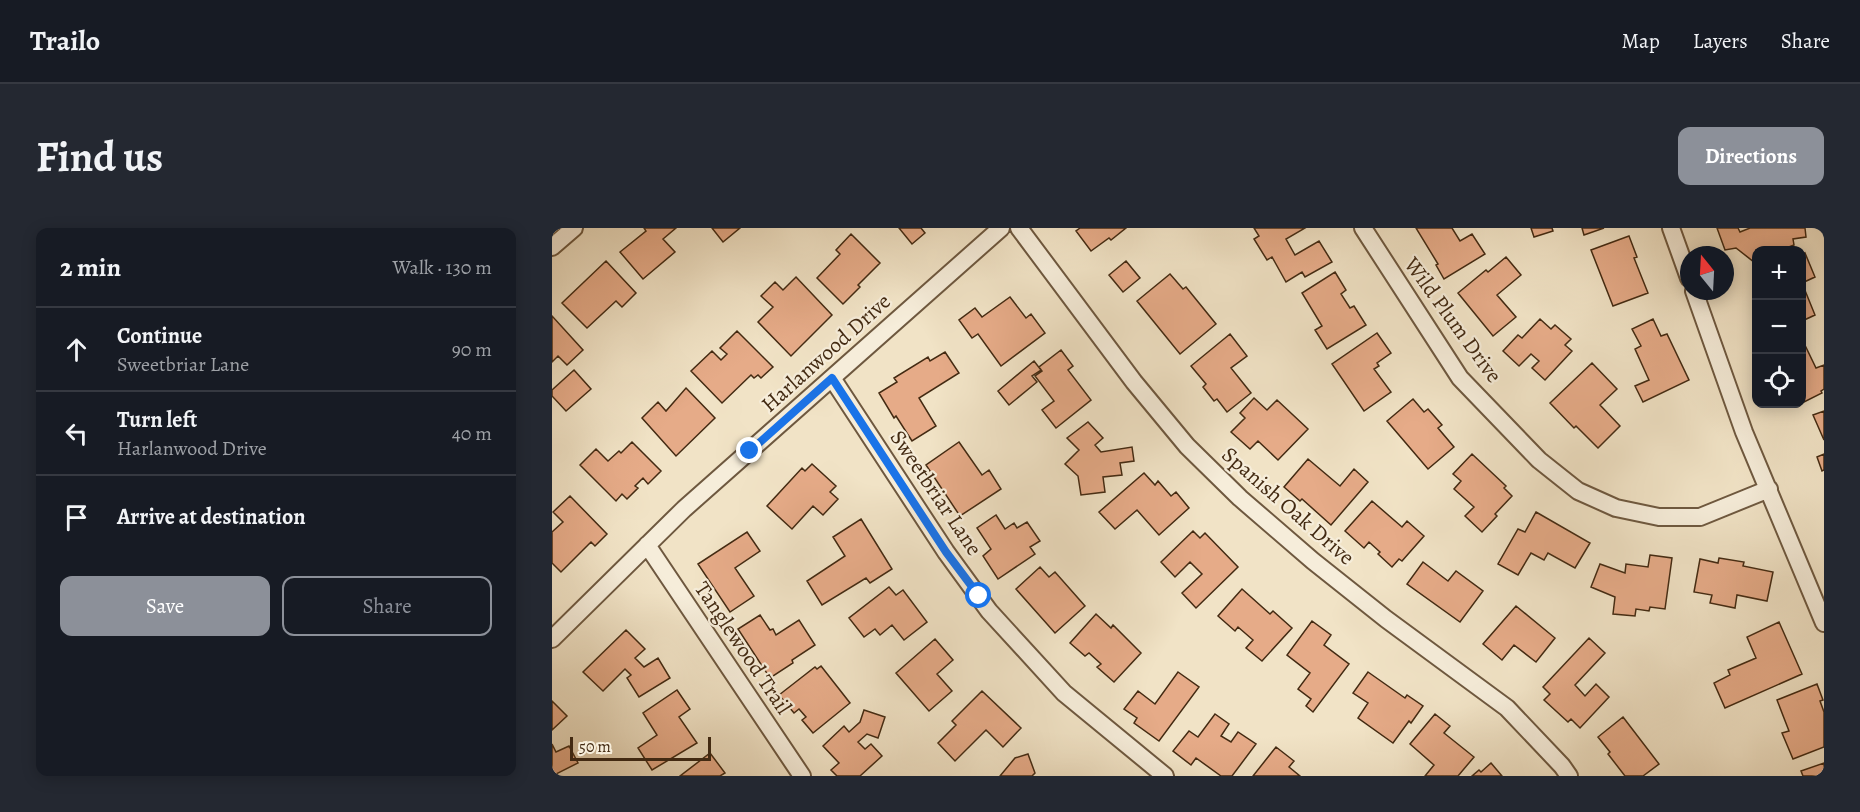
<!DOCTYPE html>
<html lang="en">
<head>
<meta charset="utf-8">
<style>
  :root { --surface:#171b24; --page:#242831; --text:#f1f3f6; --muted:#9ea1a6; --line:#363941; --accent:#8c9099 }
  body { margin:0; font-family:Alegreya,serif; background:var(--page); color:var(--text) }
  .controls { position:absolute; right:18px; top:18px; display:grid; overflow:hidden; border-radius:12px; box-shadow:0 3px 15px #0003 }
  .controls button { width:54px; height:54px; display:grid; place-items:center; padding:0; border:0; border-bottom:2px solid var(--line); background:var(--surface); color:var(--text); font:30px sans-serif }
  .compass { position:absolute; left:1128px; top:18px; width:54px; height:54px; border-radius:50%; background:var(--surface); box-shadow:0 3px 15px #0003; rotate:342deg }
  .scale { position:absolute; left:18px; bottom:15px; width:141px; box-sizing:border-box; padding-left:6px; border:3px solid #432a12; border-top:0; font-size:16px; line-height:21px; white-space:nowrap; color:#432a12; -webkit-text-stroke:4px #f6edda; paint-order:stroke }
  .stop { position:absolute; width:18px; height:18px; margin:-14px; border:4px solid #1a73e8; border-radius:50%; background:#fff }
  .stop.end { background:#1a73e8; border-color:#fff; box-shadow:0 2px 6px #0008 }
  .list { margin:0; padding:0; list-style:none }
  h2 { display:flex; justify-content:space-between; align-items:center; height:78px; margin:0; padding:0 24px; font-size:26px }
  h2 small { font-size:20px; font-weight:400; color:var(--muted) }
  .list li { display:grid; grid-template-columns:39px 1fr auto; gap:18px; align-items:center; box-sizing:border-box; height:84px; padding:0 24px; border-top:2px solid var(--line) }
  .list b { display:block; font-size:22px; white-space:nowrap }
  .list p { margin:0; font-size:20px; white-space:nowrap; color:var(--muted) }
  .list em { font-size:20px; font-style:normal; color:var(--muted) }
  .actions { display:flex; gap:12px; padding:18px 24px }
  .actions a { flex:1; padding:14px 0; border:2px solid var(--accent); border-radius:12px; text-align:center; font-size:21px; color:var(--accent) }
  .actions .main { background:var(--accent); color:#fff }
  .icon { flex:none; width:33px; height:33px; fill:none; stroke:currentColor; stroke-width:2; stroke-linecap:round; stroke-linejoin:round }
  .map { position:relative; flex:none; width:1272px; height:548px; overflow:hidden; border-radius:12px }
  header { display:flex; align-items:center; gap:36px; box-sizing:border-box; height:84px; padding:0 30px; background:var(--surface); border-bottom:2px solid var(--line) }
  header strong { font-size:28px }
  nav { display:flex; gap:33px; margin-inline-start:auto; font-size:21px }
  .intro { display:flex; align-items:center; justify-content:space-between; box-sizing:border-box; height:144px; padding:0 36px }
  h1 { margin:0; font-size:42px }
  .button { padding:15px 27px; border-radius:12px; background:var(--accent); color:#fff; font-size:21px; font-weight:700 }
  main { display:flex; gap:36px; padding:0 36px }
  aside { flex:1; background:var(--surface); border-radius:12px; box-shadow:0 3px 15px #0003 }
  .map>svg:first-child { display:block }
  .building { fill:#e6ab88; stroke:#432a12; stroke-width:1.5 }
  .lines { fill:none; stroke-linecap:round; stroke-linejoin:round }
  .minor-casing { stroke:#6e583f; stroke-width:20 }
  .minor { stroke:#f6edda; stroke-width:16 }
  .route { stroke:#1a73e8; stroke-width:8 }
  .labels { text-anchor:middle; dominant-baseline:central; stroke-width:4.5; stroke-linejoin:round; paint-order:stroke }
  .street-label { font-size:22px; fill:#432a12; stroke:#f6edda }
</style>
</head>
<body>
<header>
<strong>Trailo</strong>
<nav><a>Map</a><a>Layers</a><a>Share</a></nav>
</header>
<div class="intro"><h1>Find us</h1><a class="button">Directions</a></div>
<main>
<aside>
<h2>2 min<small>Walk · 130 m</small></h2>
<ul class="list">
<li><svg class="icon" aria-label="ahead" viewBox="0 0 24 24"><path d="M12 20V5M6 11l6-6 6 6"/></svg><div><b>Continue</b><p>Sweetbriar Lane</p></div><em>90 m</em></li>
<li><svg class="icon" aria-label="left" viewBox="0 0 24 24"><path d="M17 20v-9H6M10 6l-5 5 5 5"/></svg><div><b>Turn left</b><p>Harlanwood Drive</p></div><em>40 m</em></li>
<li><svg class="icon" aria-label="arrive" viewBox="0 0 24 24"><path d="M6 21V4h12l-3 4 3 4H6"/></svg><div><b>Arrive at destination</b></div></li>
</ul>
<div class="actions"><a class="main">Save</a><a>Share</a></div>
</aside>
<div class="map">
<svg width="1272" height="548" viewBox="0 0 1272 548">
  <rect width="100%" height="100%" fill="#f1e3c6"/>
  <filter id="stains"><feTurbulence type="fractalNoise" baseFrequency=".00333" numOctaves="4"/><feColorMatrix values="0 0 0 0 .2 0 0 0 0 .09 0 0 0 0 .02 0 0 0 .5 -.17"/></filter>
  <radialGradient id="worn" r=".72"><stop offset=".6" stop-color="#630" stop-opacity="0"/><stop offset="1" stop-color="#630" stop-opacity=".3"/></radialGradient>
  <path class="building" d="M92 0H124L111 11 123 24 91 51 68 24 94 3Z
    M160 0H188L171 14Z
    M347 0H369L373 5 360 16Z
    M528 0H574L559 12 557 10 539 23 524 3Z
    M702 0H753L734 11 743 27 767 13 780 34 753 49 750 44 734 54 720 29 715 32 702 11 707 8Z
    M864 0H900L908 13 920 6 933 26 892 51 884 37 886 36Z
    M979 0H1000L1001 3 982 9Z
    M1030 0H1052L1032 7Z
    M1165 0H1186L1188 4 1198 0H1253L1254 9 1241 11 1242 17 1229 22H1204V33L1202 34 1184 20 1173 22Z
    M299 6 328 35 306 57 308 59 291 76 265 50 288 26 284 22Z
    M1077 8 1085 29 1082 30 1096 65 1061 78 1039 22Z
    M1253 25 1263 49 1250 55V27Z
    M954 29 969 47 945 67 964 89 941 108 906 65 934 42 936 44Z
    M54 33 84 65 70 79 64 73 35 100 10 75Z
    M574 33 588 50 571 64 557 47Z
    M783 44 794 62 789 66 798 80 802 78 814 97 775 121 763 102 770 98 750 65Z
    M618 46 631 61 634 59 664 96 628 126 585 73Z
    M244 49 280 87 239 128 206 94 221 79 209 68 223 54 231 62Z
    M1250 55 1263 87 1250 93Z
    M458 69 474 90 479 86 493 105 449 138 426 106 420 110 407 92 423 80 430 89Z
    M0 88 31 122 15 137 6 128 0 134Z
    M988 91 999 101 1003 97 1019 111 1013 117 1020 123 993 152 980 140 987 133 979 126 967 138 951 123 966 107 970 110Z
    M1101 91 1109 108 1115 106 1137 152 1091 174 1083 158 1097 152 1083 121 1089 118 1080 101Z
    M185 103 221 139 209 150 206 147 202 150 199 147 170 175 139 143 160 123 169 132 175 126 168 120Z
    M825 105 839 125 825 135 827 138 822 141 839 164 812 183 780 136Z
    M678 106 695 128 679 140 699 165 675 184 665 171 662 173 651 159 654 156 639 138Z
    M1250 111 1264 140 1272 137V161L1269 163 1270 165 1250 175Z
    M509 122 521 138 516 142 539 172 504 200 490 182 502 173 483 148 490 143 487 139Z
    M393 124 407 145 367 170 384 198 360 213 344 188 342 190 327 165 345 154 342 150 376 129 378 133Z
    M482 133 489 142 480 148 485 154 457 177 446 163Z
    M1040 135 1065 161 1048 177 1068 198 1046 220 1024 198 1022 200 998 175Z
    M22 142 39 161 14 183 0 168V162Z
    M134 160 163 190 124 228 90 190 106 174 114 183Z
    M702 170 715 182 725 172 756 201 726 232 706 213 698 221 679 204 693 190 688 185Z
    M861 171 872 184 876 181 890 197 886 200 902 219 876 241 835 193Z
    M1272 183V212L1261 187Z
    M536 194 551 210 543 217 549 224 580 219 582 233 568 235 570 247 551 249 553 264 529 267 526 248 513 236 527 222 515 210Z
    M80 214 109 243 96 256 91 250 83 258 86 260 75 271 70 266 64 273 28 237 44 221 56 233 67 223 69 225Z
    M407 214 430 247 437 242 449 261 408 288 374 237Z
    M920 226 954 258 952 260 960 268 943 286 945 288 930 304 913 288 922 279 902 261 909 253 901 246Z
    M1272 226V242L1270 243 1265 229Z
    M756 231 788 258 802 241 816 254 779 297 750 271 748 273 732 259Z
    M260 236 284 258 278 264 286 271 271 287 261 278 240 301 215 278 250 240 253 243Z
    M592 245 603 257 606 253 619 268 624 264 637 280 607 307 585 282 563 301 547 284Z
    M18 268 55 306 43 318 39 314 9 344 0 335V304L11 294 1 284Z
    M820 273 850 299 855 293 872 308 850 333 847 331 840 339 826 326 828 324 817 314 812 320 793 303Z
    M984 284 1038 315 1023 340 996 325 992 332 979 325 966 347 946 336 966 301 973 304Z
    M444 287 453 301 462 295 465 300 475 294 488 313 478 319 483 326 446 351 431 328 439 321 425 300Z
    M309 291 340 341 318 355 314 350 270 377 255 353 293 328 281 309Z
    M641 303 648 310 653 305 686 339 644 380 630 365 650 346 638 334 623 349 609 334Z
    M195 304 208 323 183 340 202 368 178 384 146 336Z
    M1098 327 1120 330 1113 381 1098 379 1097 383 1084 381 1083 388 1061 386 1063 369 1039 359 1048 336 1073 345 1074 336 1096 339Z
    M1167 330 1192 334 1191 338 1221 344 1215 373 1185 367 1183 380 1158 375 1160 367 1142 364 1148 331 1166 335Z
    M871 334 896 353 904 343 931 363 908 394 855 356Z
    M488 339 497 349 503 344 533 378 503 405 464 361Z
    M337 359 344 367 351 362 375 394 352 412 340 397 328 407 323 401 312 409 297 390Z
    M690 361 718 386 721 383 740 400 710 433 694 420 701 412 686 399 683 403 666 388Z
    M964 378 1003 410 984 434 962 417 950 432 931 416Z
    M544 386 559 400 561 397 589 425 562 454 545 439 549 436 537 425 533 428 518 415Z
    M208 387 218 402 221 401 224 407 247 392 263 417 240 432 241 435 218 450 186 401Z
    M760 393 779 407 772 417 797 436 761 484 754 478 759 471 746 461 758 445 735 427Z
    M1227 394 1250 446 1173 480 1162 455 1178 447 1176 442 1204 430 1195 409Z
    M74 402 93 421 83 430 92 439 106 430 118 450 87 469 75 450 79 447 73 441 51 463 31 444Z
    M1037 410 1053 425 1023 457 1033 468 1044 456 1057 469 1028 500 1019 491 1016 494 992 472 998 466 991 459Z
    M383 411 401 432 385 446 400 463 377 483 344 445Z
    M269 438 298 475 261 505 250 492 254 489 247 481 242 485 227 467 263 439 265 441Z
    M626 444 647 459 607 513 582 495 585 490 572 481 586 463 603 476Z
    M816 444 853 470 855 467 871 478 859 495 857 493 841 515 806 490 816 475 801 465Z
    M1265 456 1271 472 1268 473 1272 484V519L1241 531 1230 505 1237 503 1225 472Z
    M125 462 138 481 127 489 145 515 100 542 86 520 105 507 91 485Z
    M430 463 469 500 451 519 434 502 403 533 386 515 404 497 400 493Z
    M0 473 15 488 0 502Z
    M312 482 333 489 326 510 315 506 306 514 313 521 319 516 330 528 308 548H285L279 542 287 535 271 518 292 498 297 504 308 494Z
    M663 486 677 496 669 508 679 514 686 504 704 516 680 548H669L644 530 639 537 621 523 637 503 646 509Z
    M883 486 898 498 892 505 922 529 906 548H873L882 537 858 516Z
    M1071 489 1107 536 1091 548H1073L1056 526 1058 524 1046 509Z
    M0 516 4 524 17 518 26 535 0 548Z
    M724 519 742 533 737 539 748 548H701Z
    M158 525 173 545 168 548H128Z
    M476 526 483 545 480 548H448L463 530Z
    M939 535 950 548H920L927 542 929 544Z
    M1272 535V548H1251L1249 543Z"/>
  <g class="lines">
    <defs>
      <path id="minor" d="M467 0 582 154 635 218 688 270 761 333 834 391 955 480 1010 538 1017 548
        M811 0 908 150 987 232 1026 263 1064 280 1107 289H1148L1217 261
        M1119 0 1137 50
        M0 19 22 0
        M1142 63 1192 204 1272 395
        M280 150 394 324 437 383 512 465 613 548
        M95 317 250 548
        M0 411 132 281 449 0"/>
    </defs>
    <use href="#minor" class="minor-casing"/>
    <use href="#minor" class="minor"/>
  </g>
  <g class="lines">
    <path class="route" d="M198 223 280 150 394 324 427 368"/>
  </g>
  <g class="labels">
    <g class="street-label">
      <text transform="translate(901 92) rotate(54)">Wild Plum Drive</text>
      <text transform="translate(274 125) rotate(-42)">Harlanwood Drive</text>
      <text transform="translate(384 265) rotate(56)">Sweetbriar Lane</text>
      <text transform="translate(736 278) rotate(41)">Spanish Oak Drive</text>
      <text transform="translate(191 420) rotate(56)">Tanglewood Trail</text>
    </g>
  </g>
  <rect width="100%" height="100%" filter="url(#stains)"/>
  <rect width="100%" height="100%" fill="url(#worn)"/>
</svg>
<div class="controls">
<button>+</button>
<button>−</button>
<button><svg class="icon" aria-label="locate" viewBox="0 0 24 24"><circle cx="12" cy="12" r="6"/><path d="M12 2v4M12 18v4M2 12h4M18 12h4"/></svg></button>
</div>
<svg class="compass" viewBox="-18 -18 36 36"><path d="M0-13l5 13h-10z" fill="#e53935"/><path d="M0 13l5-13h-10z" fill="#9ea1a6"/></svg>
<div class="scale">50 m</div>
<div class="stop" style="left:427px;top:368px"></div>
<div class="stop end" style="left:198px;top:223px"></div>
</div>
</main>
</body>
</html>
